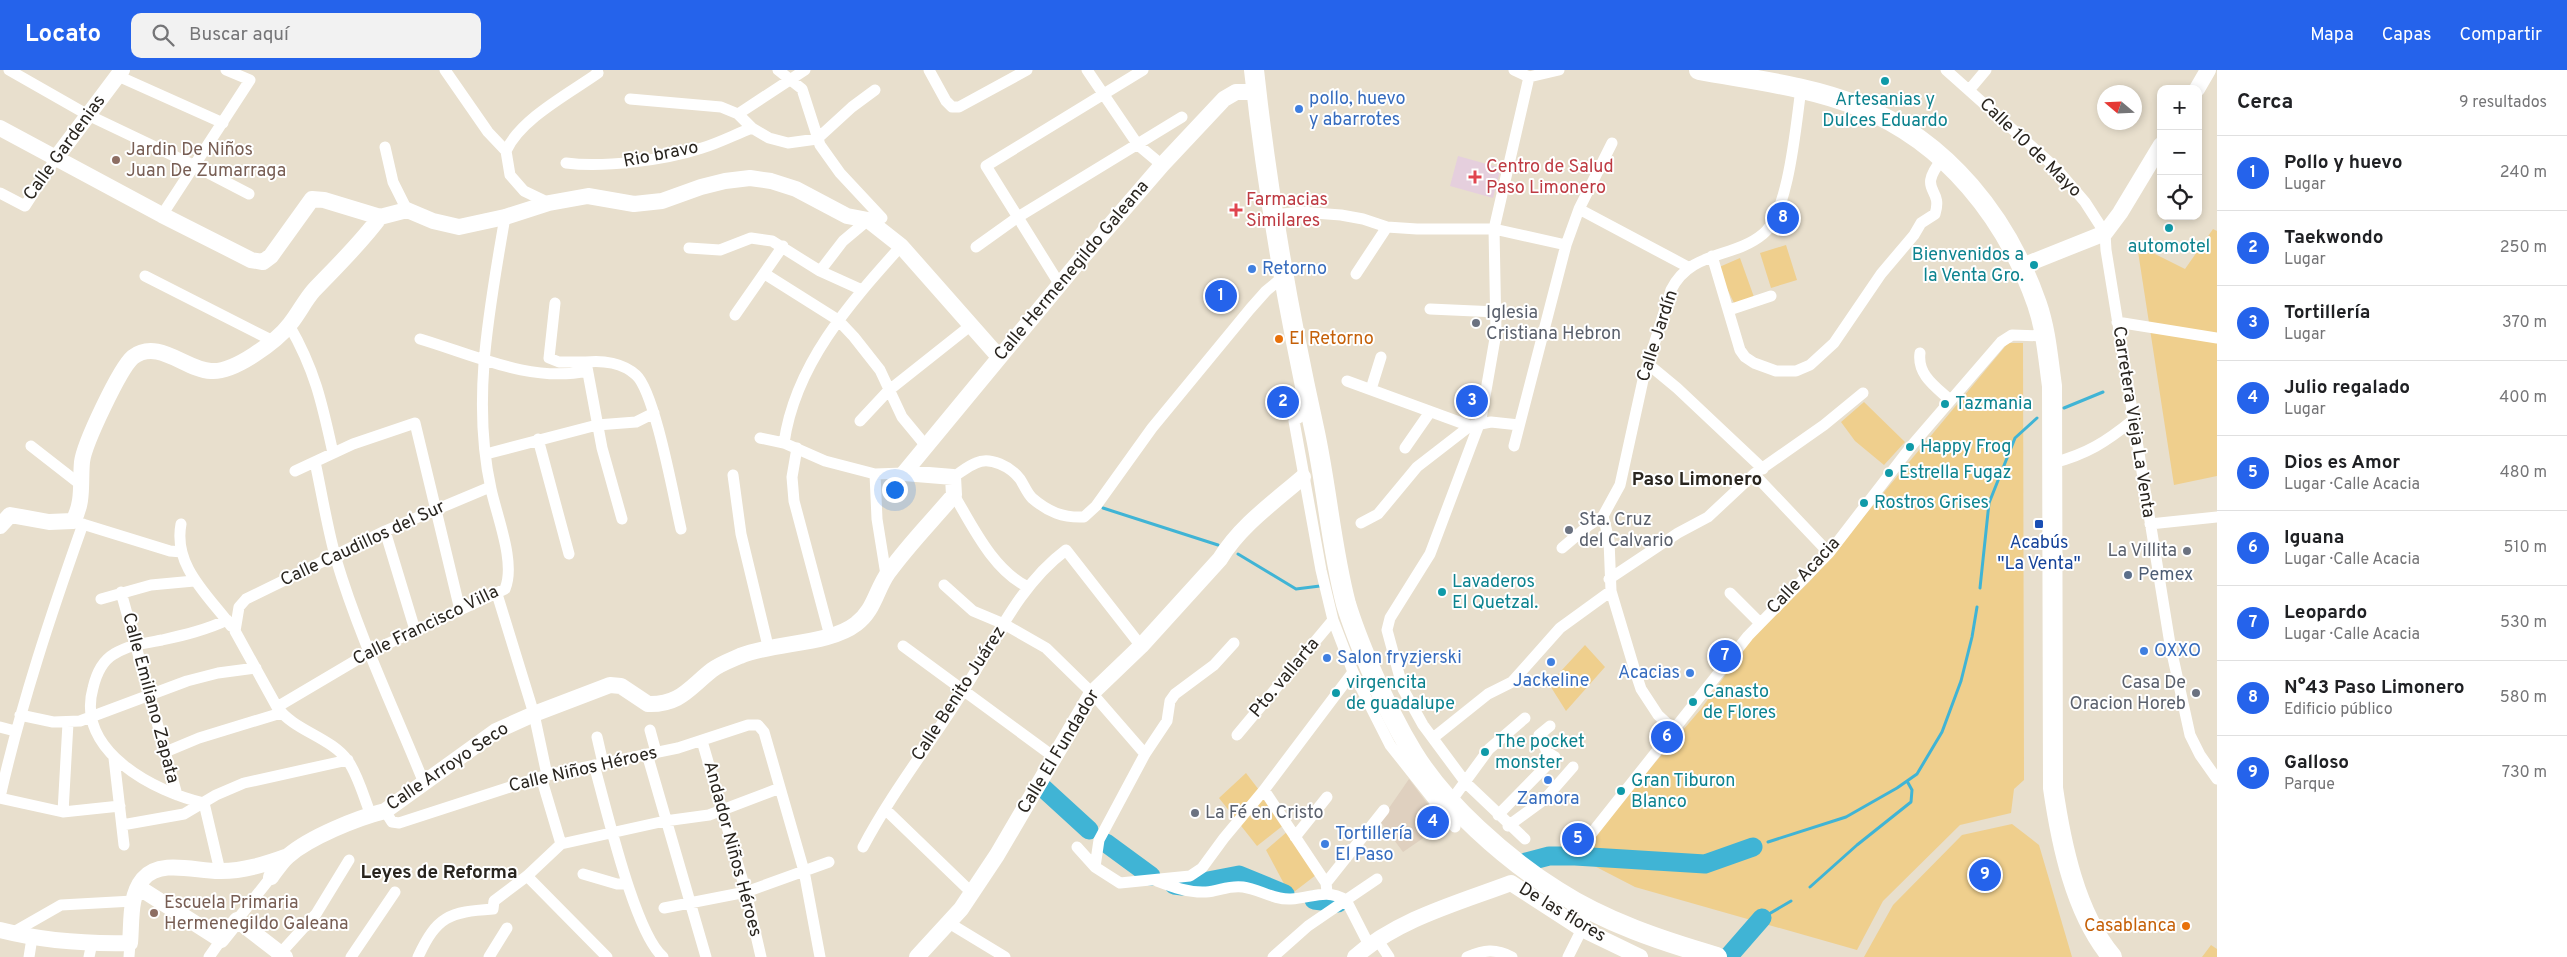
<!DOCTYPE html>
<html lang="es">
<head>
<meta charset="utf-8">
<style>
  :root { --surface:#fff; --page:#f2f2f2; --text:#202124; --muted:#757577; --line:#e0e0e0; --accent:#2563eb }
  body { margin:0; font-family:Overpass,sans-serif; background:var(--page); color:var(--text) }
  .controls { position:absolute; right:15px; top:15px; display:grid; overflow:hidden; border-radius:10px; box-shadow:0 2px 8px #0003 }
  .controls button { width:45px; height:45px; display:grid; place-items:center; padding:0; border:0; border-bottom:1px solid var(--line); background:var(--surface); color:var(--text); font:25px sans-serif }
  .compass { position:absolute; left:2097px; top:15px; width:45px; height:45px; border-radius:50%; background:var(--surface); box-shadow:0 2px 8px #0003; rotate:289deg }
  .you { position:absolute; left:894px; top:419px; width:18px; height:18px; margin:-12px; border:4px solid #fff; border-radius:50%; background:#1a73e8; box-shadow:0 0 0 8px #1a73e833 }
  .badge { display:grid; place-items:center; width:32px; height:32px; border-radius:50%; background:var(--accent); color:#fff; font-size:16px; font-weight:700 }
  .pin { position:absolute; translate:-50% -50%; border:2px solid #fff; box-shadow:0 1px 5px #0006 }
  .list { margin:0; padding:0; list-style:none }
  h2 { display:flex; justify-content:space-between; align-items:center; height:65px; margin:0; padding:0 20px; font-size:21px }
  h2 small { font-size:16px; font-weight:400; color:var(--muted) }
  .list li { display:grid; grid-template-columns:32px 1fr auto; gap:15px; align-items:center; box-sizing:border-box; height:75px; padding:0 20px; border-top:1px solid var(--line) }
  .list b { display:block; font-size:19px; white-space:nowrap }
  .list p { margin:0; font-size:16px; white-space:nowrap; color:var(--muted) }
  .list em { font-size:16px; font-style:normal; color:var(--muted) }
  .icon { flex:none; width:28px; height:28px; fill:none; stroke:currentColor; stroke-width:2; stroke-linecap:round; stroke-linejoin:round }
  .map { position:relative; flex:none; width:2217px; height:887px; overflow:hidden }
  header { display:flex; align-items:center; gap:30px; box-sizing:border-box; height:70px; padding:0 25px; background:var(--accent); color:#fff }
  header strong { font-size:24px }
  nav { display:flex; gap:28px; margin-inline-start:auto; font-size:18px }
  .search { width:350px; height:45px; background:var(--page); display:flex; align-items:center; gap:12px; box-sizing:border-box; padding:0 18px; border-radius:10px; color:var(--muted); font-size:19px }
  main { display:flex }
  aside { flex:1; background:var(--surface) }
  .map>svg:first-child { display:block }
  .commercial { fill:#dfd0bf }
  .medical { fill:#e5cfdd }
  .green { fill:#efcf8d }
  .lines { fill:none; stroke-linecap:round; stroke-linejoin:round }
  .stream { stroke:#40b4d5; stroke-width:3 }
  .river { stroke:#40b4d5; stroke-width:19 }
  .street { stroke:#fff; stroke-width:11 }
  .secondary { stroke:#fff; stroke-width:16 }
  .highway { stroke:#fff; stroke-width:20 }
  .culture-dot { fill:#0f9aa8; stroke:#fff; stroke-width:2 }
  .shop-dot { fill:#3f7fe0; stroke:#fff; stroke-width:2 }
  .education-dot { fill:#8d6e63; stroke:#fff; stroke-width:2 }
  .health-dot { fill:#e0444e; stroke:#fff; stroke-width:2 }
  .worship-dot { fill:#6b7280; stroke:#fff; stroke-width:2 }
  .food-dot { fill:#e8710a; stroke:#fff; stroke-width:2 }
  .transit-dot { fill:#1a4fb4; stroke:#fff; stroke-width:2 }
  .service-dot { fill:#5c6f8a; stroke:#fff; stroke-width:2 }
  .labels { text-anchor:middle; dominant-baseline:central; stroke-width:4; stroke-linejoin:round; paint-order:stroke }
  .shop-label { font-size:18px; fill:#366cbe; stroke:#fff; text-anchor:start }
  .culture-label { font-size:18px; fill:#0d838f; stroke:#fff; text-anchor:start }
  .street-label { font-size:18px; fill:#29251f; stroke:#fff }
  .education-label { font-size:18px; fill:#785e54; stroke:#fff; text-anchor:start }
  .health-label { font-size:18px; fill:#be3a42; stroke:#fff; text-anchor:start }
  .worship-label { font-size:18px; fill:#5b616d; stroke:#fff; text-anchor:start }
  .food-label { font-size:18px; fill:#c56008; stroke:#fff; text-anchor:start }
  .transit-label { font-size:18px; fill:#164399; stroke:#fff }
  .service-label { font-size:18px; fill:#4e5e75; stroke:#fff; text-anchor:start }
  .neighbourhood-label { font-size:19px; font-weight:bold; fill:#29251f; stroke:#fff }
</style>
</head>
<body>
<header>
<strong>Locato</strong>
<div class="search"><svg class="icon" aria-label="search" viewBox="0 0 24 24"><circle cx="10" cy="10" r="6"/><path d="M15 15l6 6"/></svg>Buscar aquí</div>
<nav><a>Mapa</a><a>Capas</a><a>Compartir</a></nav>
</header>
<main>
<div class="map">
<svg width="2217" height="887" viewBox="0 0 2217 887">
  <rect width="100%" height="100%" fill="#e8dfcd"/>
  <path class="commercial" d="M1409 709 1427 733 1448 751 1403 782 1380 751Z"/>
  <path class="medical" d="M1458 86 1501 98 1493 128 1450 116Z"/>
  <path class="green" d="M2213 159 2217 161V406L2174 415 2137 175 2185 199Z
    M1786 175 1797 210 1771 218 1760 183Z
    M1740 188 1754 227 1735 235 1717 198Z
    M2008 273H2023L2024 710 2014 719 2011 743 1960 755 1883 831 1857 880 1635 817 1575 786 1701 639 1752 568 1811 510Z
    M1864 332 1905 372 1884 395 1855 371 1841 352Z
    M1585 575 1605 597 1566 641 1549 614Z
    M1246 703 1285 754 1257 776 1219 728Z
    M2012 754 2039 775 2072 887H1864L1893 835 1962 765Z
    M1288 761 1316 805 1290 825 1266 780Z
    M2211 875 2217 879V887H2202Z"/>
  <g class="lines">
    <path class="stream" d="M2064 338 2103 322
      M1103 438 1218 475
      M1238 484 1296 519 1320 516
      M1980 518 1989 433 2015 368 2037 348
      M1768 772 1846 747 1897 718 1917 704 1942 662 1961 611 1972 567 1977 537
      M1810 817 1857 775 1911 732 1912 720 1907 711
      M1762 848 1791 831"/>
    <path class="river" d="M1042 717 1089 760
      M1106 773 1151 806
      M1526 792 1549 786H1575L1705 794 1753 777
      M1174 815 1182 816 1239 805 1285 824
      M1314 830 1338 833
      M1728 887 1762 848"/>
    <path class="street" d="M9 0 88 45 195 96 249 124
      M445 0 488 62 506 81 510 105 524 121 549 133
      M778 0 802 19 820 75 840 103 882 148
      M929 0 946 31 952 37H959L1027 0
      M1087 0 1138 75 1162 95
      M1514 0 1529 7
      M1946 0 2056 98 2085 132 2105 163 2106 180 2170 574 2190 665 2200 685 2217 709
      M118 6 223 53
      M1529 7 1559 0
      M1970 19 1986 0
      M630 29 721 37 738 44 752 58 769 68 788 73 817 69 852 37 875 20
      M738 44 805 0
      M385 77 393 112 407 140
      M506 81C520 49 570 23 598 3L597 0
      M566 93C604 98 665 90 702 78 719 73 736 64 752 58
      M0 123 25 136 56 88
      M1579 139 1688 197
      M162 145 250 10 226 0
      M1274 145 1301 142 1341 145 1363 149 1387 157 1417 159H1494L1566 175
      M976 177 1018 147 1182 47
      M689 178 720 180 751 168 772 171 820 201 862 220
      M1712 186 1740 280 1745 287 1754 293 1776 301H1796L1810 295 1834 273 1881 204 1914 165 1921 153 1935 144C1944 116 1915 123 1943 88
      M820 201 843 171 868 150 873 149
      M765 204 838 250 854 267 880 300 902 347 926 376
      M1356 204 1387 157
      M145 206 271 270
      M1060 215 986 96 1143 0
      M555 233 549 288 559 292H586L602 378 622 449
      M1430 239 1497 242
      M1729 240 1771 226
      M735 245 783 176
      M2117 252 2217 268
      M289 255C315 300 322 333 333 383
      M420 269C474 285 531 313 587 301
      M1920 283C1917 305 1936 317 1950 330
      M586 292C603 290 623 293 636 305 655 322 674 429 681 459
      M1648 294 1677 318 1763 399
      M1347 311 1470 356 1491 352 1519 355
      M1371 319 1381 287
      M1310 340 1294 351 1321 500 1333 550 1353 602 1390 675 1455 757
      M860 351 888 321 970 256
      M760 368 784 373 825 391 875 404 904 403
      M538 369 569 484
      M784 373C795 294 850 233 901 176
      M31 376 81 415
      M1514 376 1566 175 1579 139 1612 73
      M797 378 792 407 794 431 830 566
      M1405 378 1430 342
      M486 384 597 355 636 352 654 343
      M315 392C322 424 327 457 336 489 359 566 394 639 424 713
      M2053 393C2087 384 2106 372 2133 350
      M295 401 353 374 415 353 460 540
      M875 404 877 449 886 505
      M1754 404 1829 483
      M733 405 741 464 768 576
      M953 407C960 403 968 396 976 393 990 386 1011 397 1020 409 1024 415 1027 423 1032 428 1048 442 1063 448 1084 447L1096 436 1152 358 1250 239 1266 221 1283 207
      M954 425C973 457 993 500 1028 517
      M1603 446 1609 470 1611 521 1635 601 1641 619 1658 645 1673 659
      M76 452 170 481 182 482
      M1361 453 1378 444 1417 397 1470 356
      M181 454C173 496 208 525 231 556
      M2150 454 2217 447
      M385 461 415 560
      M1562 478 1588 456 1603 446 1620 415 1643 310 1671 220C1691 180 1733 189 1763 164 1789 143 1796 53 1801 19
      M1609 509 1678 463 1708 447 1754 404 1824 355 1863 323
      M944 515 973 541 1004 554 1046 578 1092 623 1145 684
      M121 522 177 725
      M1730 523 1760 553
      M497 524 534 644 547 705
      M101 529 151 515 194 511
      M903 576 1054 687
      M277 637 370 582 505 519C516 493 497 447 491 419 471 329 490 236 505 147
      M20 645 53 652 80 651 187 611 218 603 256 598
      M0 657 15 661
      M650 660 656 682
      M1237 665 1333 550
      M597 667 603 693
      M1433 668 1488 624 1512 612 1560 558 1611 521
      M702 671 746 822 761 887
      M163 683 199 668 281 643
      M647 684 706 887
      M114 688 124 775
      M594 695C606 736 634 862 663 887
      M541 707 561 774
      M1264 720 1326 813 1327 822
      M0 727C21 634 51 544 83 454
      M0 728 63 742 120 736
      M1451 731 1489 679 1525 648
      M885 739 971 822
      M385 741 392 752 399 753 547 705 678 678 748 655H758L764 662 804 801 820 887
      M63 742 68 653
      M371 745C364 728 358 705 348 691 331 667 294 661 277 637L235 561 239 537 246 529 385 461 490 417
      M1498 745 1555 687 1547 682 1539 665 1550 656
      M122 755 184 744 216 725 244 713 348 690
      M1508 756 1545 729 1573 697
      M1295 767 1327 727
      M1525 769 1466 713 1423 655 1403 619 1387 560 1390 548 1430 484 1481 349 1496 263 1494 159 1529 7
      M863 777C892 722 931 673 964 620 995 571 1019 515 1066 480L1141 576
      M1077 777 1095 797 1120 813 1190 806 1202 798 1224 768 1264 720 1353 602
      M1580 778 1748 566 1829 483 1913 374 2001 272 2012 265 2045 266
      M1095 797 1099 770 1145 684 1167 651 1170 631 1175 624 1214 595 1234 573
      M220 801 204 733C155 722 75 681 93 618 96 605 102 591 114 584 128 575 146 573 162 570 184 565 206 560 227 550
      M583 804 617 814H627
      M527 806 607 887
      M1157 811C1173 817 1189 823 1206 822 1219 821 1229 815 1243 817 1259 819 1273 830 1291 829 1312 828 1326 818 1346 830L1377 809
      M1326 813 1384 740
      M664 838 746 822 829 792
      M237 850 271 807
      M949 853 1005 887
      M12 863 61 835 133 831
      M1377 869 1389 887
      M29 887 32 868
      M89 887 92 873
      M129 887 130 873
      M209 887 221 870
      M277 887 316 844 349 790
      M351 887 395 822
      M418 887C437 846 449 842 493 839L494 831 527 806 561 774 665 751 709 745 780 718
      M489 887 507 858
      M1273 887 1308 856 1346 830 1369 875
      M1467 887C1484 880 1495 878 1512 887
      M1568 887 1582 859 1588 839"/>
    <path class="secondary" d="M2197 19 2208 0
      M0 58 162 145 251 190 263 192 271 186 312 129 324 130 380 147 407 140 433 151 459 157 505 147 549 133 588 126 634 134 662 131 701 117 725 111 750 108 771 111 796 119 847 146 868 150 901 176 999 287
      M56 88 122 0
      M2022 196 2105 163 2120 143 2161 75
      M904 403 1080 190 1162 95 1224 29 1236 22H1256
      M0 456 10 445 49 452 73 451C84 432 80 413 82 392 84 374 120 298 133 287 158 268 186 300 211 301 234 303 277 271 290 254 299 243 305 230 314 220 337 196 360 174 380 147
      M271 807C276 800 282 791 288 786 310 767 357 748 385 741L496 661 534 644 610 615 621 616 648 634C680 635 689 618 712 600 720 594 731 590 740 586 774 572 829 575 856 554 874 541 876 520 888 503 908 475 932 451 954 425L953 407 904 403
      M138 817 221 870 237 850 285 887
      M0 860C43 871 86 874 130 873 132 852 129 826 143 809 160 788 198 802 221 801 244 801 266 794 288 786
      M917 887 961 839 997 785 1092 623 1141 576 1220 489C1240 456 1274 432 1303 407
      M1355 887C1398 849 1458 833 1511 813L1582 859 1640 887"/>
    <path class="highway" d="M1254 0C1267 120 1288 240 1314 358 1327 417 1331 477 1346 534 1353 557 1362 579 1371 600 1383 628 1397 657 1413 683 1445 735 1505 788 1557 821 1605 852 1662 871 1717 887
      M1699 0C1753 10 1810 16 1861 37 1947 72 2007 148 2037 234 2046 260 2048 288 2052 316L2053 718C2061 773 2075 843 2112 887"/>
  </g>
  <g class="culture-dot">
    <circle cx="1885" cy="11" r="5"/>
    <circle cx="2169" cy="158" r="5"/>
    <circle cx="2034" cy="195" r="5"/>
    <circle cx="1945" cy="334" r="5"/>
    <circle cx="1910" cy="377" r="5"/>
    <circle cx="1889" cy="403" r="5"/>
    <circle cx="1864" cy="433" r="5"/>
    <circle cx="1442" cy="522" r="5"/>
    <circle cx="1336" cy="623" r="5"/>
    <circle cx="1693" cy="632" r="5"/>
    <circle cx="1485" cy="682" r="5"/>
    <circle cx="1621" cy="721" r="5"/>
  </g>
  <g class="shop-dot">
    <circle cx="1299" cy="39" r="5"/>
    <circle cx="1252" cy="199" r="5"/>
    <circle cx="2144" cy="581" r="5"/>
    <circle cx="1327" cy="588" r="5"/>
    <circle cx="1551" cy="592" r="5"/>
    <circle cx="1690" cy="603" r="5"/>
    <circle cx="1548" cy="710" r="5"/>
    <circle cx="1325" cy="774" r="5"/>
  </g>
  <g class="education-dot">
    <circle cx="116" cy="90" r="5"/>
    <circle cx="154" cy="843" r="5"/>
  </g>
  <g class="health-dot">
    <path d="M1472.5 99.5h5v5h5v5h-5v5h-5v-5h-5v-5h5z"/>
    <path d="M1233.5 132.5h5v5h5v5h-5v5h-5v-5h-5v-5h5z"/>
  </g>
  <g class="worship-dot">
    <circle cx="1476" cy="253" r="5"/>
    <circle cx="1569" cy="460" r="5"/>
    <circle cx="2187" cy="481" r="5"/>
    <circle cx="2196" cy="623" r="5"/>
    <circle cx="1195" cy="743" r="5"/>
  </g>
  <g class="food-dot">
    <circle cx="1279" cy="269" r="5"/>
    <circle cx="2186" cy="856" r="5"/>
  </g>
  <rect class="transit-dot" x="2034" y="449" width="10" height="10" rx="2.5"/>
  <circle class="service-dot" cx="2128" cy="505" r="5"/>
  <g class="labels">
    <g class="shop-label">
      <text x="1309" y="29">pollo, huevo<tspan x="1309" dy="21">y abarrotes</tspan></text>
      <text x="1262" y="199">Retorno</text>
      <text x="2154" y="581">OXXO</text>
      <text x="1337" y="588">Salon fryzjerski</text>
      <text x="1680" y="603" text-anchor="end">Acacias</text>
      <text x="1551" y="611" text-anchor="middle">Jackeline</text>
      <text x="1548" y="729" text-anchor="middle">Zamora</text>
      <text x="1335" y="764">Tortillería<tspan x="1335" dy="21">El Paso</tspan></text>
    </g>
    <g class="culture-label">
      <text x="1885" y="30" text-anchor="middle">Artesanias y<tspan x="1885" dy="21">Dulces Eduardo</tspan></text>
      <text x="2169" y="177" text-anchor="middle">automotel</text>
      <text x="2024" y="185" text-anchor="end">Bienvenidos a<tspan x="2024" dy="21">la Venta Gro.</tspan></text>
      <text x="1955" y="334">Tazmania</text>
      <text x="1920" y="377">Happy Frog</text>
      <text x="1899" y="403">Estrella Fugaz</text>
      <text x="1874" y="433">Rostros Grises</text>
      <text x="1452" y="512">Lavaderos<tspan x="1452" dy="21">El Quetzal.</tspan></text>
      <text x="1346" y="613">virgencita<tspan x="1346" dy="21">de guadalupe</tspan></text>
      <text x="1703" y="622">Canasto<tspan x="1703" dy="21">de Flores</tspan></text>
      <text x="1495" y="672">The pocket<tspan x="1495" dy="21">monster</tspan></text>
      <text x="1631" y="711">Gran Tiburon<tspan x="1631" dy="21">Blanco</tspan></text>
    </g>
    <g class="street-label">
      <text transform="translate(65 78) rotate(-54)">Calle Gardenias</text>
      <text transform="translate(2030 78) rotate(44)">Calle 10 de Mayo</text>
      <text transform="translate(661 85) rotate(-11)">Rio bravo</text>
      <text transform="translate(1072 201) rotate(-50)">Calle Hermenegildo Galeana</text>
      <text transform="translate(1658 266) rotate(-72)">Calle Jardín</text>
      <text transform="translate(2133 352) rotate(81)">Carretera Vieja La Venta</text>
      <text transform="translate(363 474) rotate(-25)">Calle Caudillos del Sur</text>
      <text transform="translate(1804 506) rotate(-47)">Calle Acacia</text>
      <text transform="translate(426 556) rotate(-26)">Calle Francisco Villa</text>
      <text transform="translate(1285 608) rotate(-50)">Pto. vallarta</text>
      <text transform="translate(959 624) rotate(-57)">Calle Benito Juárez</text>
      <text transform="translate(150 628) rotate(75)">Calle Emiliano Zapata</text>
      <text transform="translate(1059 682) rotate(-59)">Calle El Fundador</text>
      <text transform="translate(448 697) rotate(-34)">Calle Arroyo Seco</text>
      <text transform="translate(583 700) rotate(-13)">Calle Niños Héroes</text>
      <text transform="translate(732 779) rotate(75)">Andador Niños Héroes</text>
      <text transform="translate(1562 843) rotate(31)">De las flores</text>
    </g>
    <g class="education-label">
      <text x="126" y="80">Jardin De Niños<tspan x="126" dy="21">Juan De Zumarraga</tspan></text>
      <text x="164" y="833">Escuela Primaria<tspan x="164" dy="21">Hermenegildo Galeana</tspan></text>
    </g>
    <g class="health-label">
      <text x="1486" y="97">Centro de Salud<tspan x="1486" dy="21">Paso Limonero</tspan></text>
      <text x="1246" y="130">Farmacias<tspan x="1246" dy="21">Similares</tspan></text>
    </g>
    <g class="worship-label">
      <text x="1486" y="243">Iglesia<tspan x="1486" dy="21">Cristiana Hebron</tspan></text>
      <text x="1579" y="450">Sta. Cruz<tspan x="1579" dy="21">del Calvario</tspan></text>
      <text x="2177" y="481" text-anchor="end">La Villita</text>
      <text x="2186" y="613" text-anchor="end">Casa De<tspan x="2186" dy="21">Oracion Horeb</tspan></text>
      <text x="1205" y="743">La Fé en Cristo</text>
    </g>
    <g class="food-label">
      <text x="1289" y="269">El Retorno</text>
      <text x="2176" y="856" text-anchor="end">Casablanca</text>
    </g>
    <g class="transit-label">
      <text x="2039" y="473">Acabús<tspan x="2039" dy="21">"La Venta"</tspan></text>
    </g>
    <g class="service-label">
      <text x="2138" y="505">Pemex</text>
    </g>
    <g class="neighbourhood-label">
      <text x="1697" y="410">Paso Limonero</text>
      <text x="439" y="803">Leyes de Reforma</text>
    </g>
  </g>
</svg>
<div class="controls">
<button>+</button>
<button>−</button>
<button><svg class="icon" aria-label="locate" viewBox="0 0 24 24"><circle cx="12" cy="12" r="6"/><path d="M12 2v4M12 18v4M2 12h4M18 12h4"/></svg></button>
</div>
<svg class="compass" viewBox="-18 -18 36 36"><path d="M0-13l5 13h-10z" fill="#e53935"/><path d="M0 13l5-13h-10z" fill="#757577"/></svg>
<div class="you"></div>
<div class="pin badge" style="left:1221px;top:226px">1</div>
<div class="pin badge" style="left:1283px;top:332px">2</div>
<div class="pin badge" style="left:1472px;top:331px">3</div>
<div class="pin badge" style="left:1433px;top:752px">4</div>
<div class="pin badge" style="left:1578px;top:769px">5</div>
<div class="pin badge" style="left:1667px;top:667px">6</div>
<div class="pin badge" style="left:1725px;top:586px">7</div>
<div class="pin badge" style="left:1783px;top:148px">8</div>
<div class="pin badge" style="left:1985px;top:805px">9</div>
</div>
<aside>
<h2>Cerca<small>9 resultados</small></h2>
<ul class="list">
<li><span class="badge">1</span><div><b>Pollo y huevo</b><p>Lugar</p></div><em>240 m</em></li>
<li><span class="badge">2</span><div><b>Taekwondo</b><p>Lugar</p></div><em>250 m</em></li>
<li><span class="badge">3</span><div><b>Tortillería</b><p>Lugar</p></div><em>370 m</em></li>
<li><span class="badge">4</span><div><b>Julio regalado</b><p>Lugar</p></div><em>400 m</em></li>
<li><span class="badge">5</span><div><b>Dios es Amor</b><p>Lugar · Calle Acacia</p></div><em>480 m</em></li>
<li><span class="badge">6</span><div><b>Iguana</b><p>Lugar · Calle Acacia</p></div><em>510 m</em></li>
<li><span class="badge">7</span><div><b>Leopardo</b><p>Lugar · Calle Acacia</p></div><em>530 m</em></li>
<li><span class="badge">8</span><div><b>N°43 Paso Limonero</b><p>Edificio público</p></div><em>580 m</em></li>
<li><span class="badge">9</span><div><b>Galloso</b><p>Parque</p></div><em>730 m</em></li>
</ul>
</aside>
</main>
</body>
</html>
